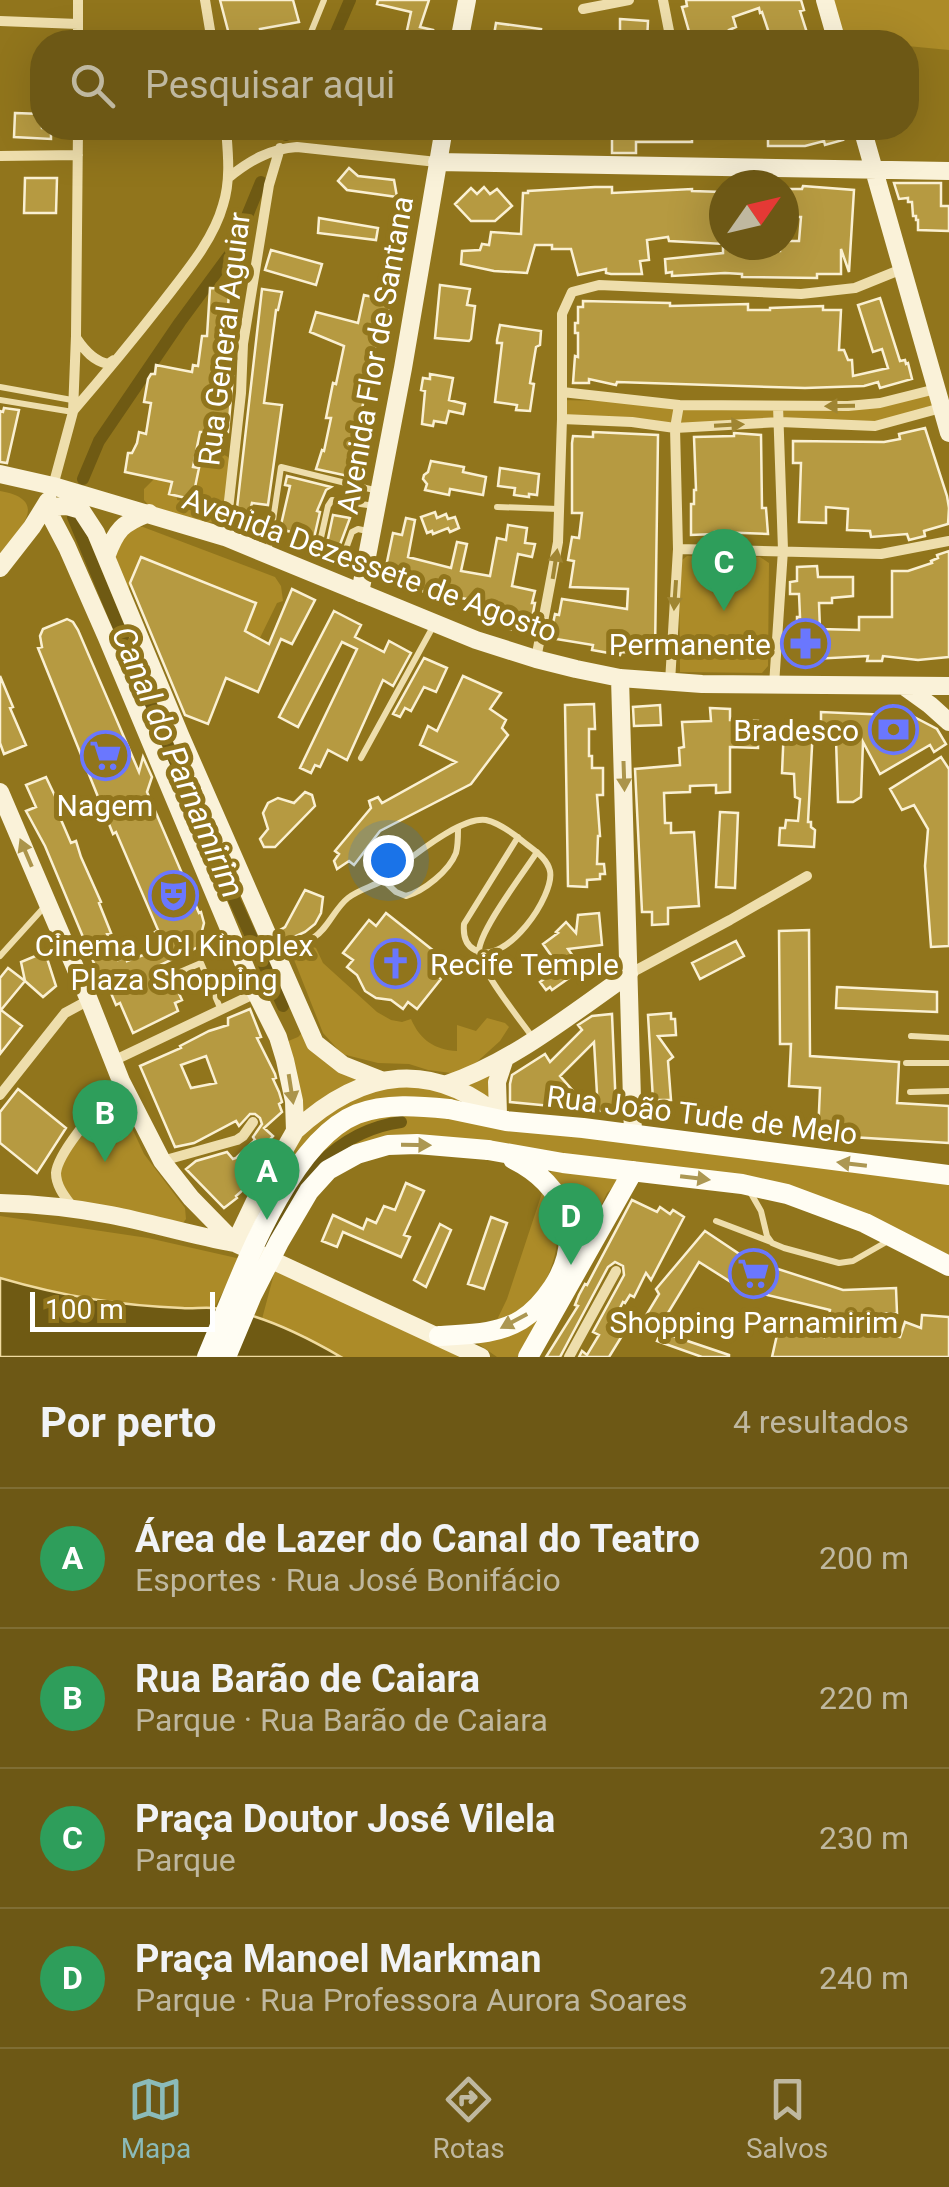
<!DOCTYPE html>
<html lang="pt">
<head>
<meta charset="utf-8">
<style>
  :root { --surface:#6d5815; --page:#756122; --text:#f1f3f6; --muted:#bfb8a0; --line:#7f6e34; --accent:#8bbbb9 }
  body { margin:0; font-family:Roboto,sans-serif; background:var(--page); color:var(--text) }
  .compass { position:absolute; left:709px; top:170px; width:90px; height:90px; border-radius:50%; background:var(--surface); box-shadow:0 10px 40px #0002; rotate:56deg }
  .scale { position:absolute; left:30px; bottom:25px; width:185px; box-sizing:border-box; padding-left:10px; border:5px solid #fff; border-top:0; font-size:28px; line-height:35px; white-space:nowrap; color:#fff; -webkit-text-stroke:8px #91751c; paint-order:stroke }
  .you { position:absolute; left:388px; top:860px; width:35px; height:35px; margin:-25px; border:8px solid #fff; border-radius:50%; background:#1a73e8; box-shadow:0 0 0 15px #1a73e833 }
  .badge { display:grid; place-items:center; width:65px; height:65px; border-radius:50%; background:var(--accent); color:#fff; font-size:32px; font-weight:700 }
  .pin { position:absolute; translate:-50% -82px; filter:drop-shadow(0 2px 5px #0008) }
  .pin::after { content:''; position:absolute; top:52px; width:35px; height:30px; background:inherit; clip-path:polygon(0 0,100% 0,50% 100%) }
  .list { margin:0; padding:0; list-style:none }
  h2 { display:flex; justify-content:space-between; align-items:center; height:130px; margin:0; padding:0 40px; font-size:42px }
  h2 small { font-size:32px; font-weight:400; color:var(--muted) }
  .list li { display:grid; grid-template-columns:65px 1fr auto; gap:30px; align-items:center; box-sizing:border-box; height:140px; padding:0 40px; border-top:2px solid var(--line) }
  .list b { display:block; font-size:38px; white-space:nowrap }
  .list p { margin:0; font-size:32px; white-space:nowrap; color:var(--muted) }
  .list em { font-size:32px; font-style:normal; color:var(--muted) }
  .icon { flex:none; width:55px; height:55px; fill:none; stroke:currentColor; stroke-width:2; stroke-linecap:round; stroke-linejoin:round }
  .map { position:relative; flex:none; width:949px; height:1357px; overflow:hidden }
  .search { position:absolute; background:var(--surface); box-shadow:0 10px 40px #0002; left:30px; right:30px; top:30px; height:110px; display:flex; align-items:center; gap:25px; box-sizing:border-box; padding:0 35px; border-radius:40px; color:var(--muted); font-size:38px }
  .sheet { height:690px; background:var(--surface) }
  nav { display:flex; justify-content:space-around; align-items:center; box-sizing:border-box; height:140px; border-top:2px solid var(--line); background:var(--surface); font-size:28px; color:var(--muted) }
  nav a { display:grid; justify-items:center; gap:5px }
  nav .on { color:var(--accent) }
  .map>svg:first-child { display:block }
  .green { fill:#ac8b28 }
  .water { fill:#6f5a13; stroke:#f0db9f; stroke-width:2.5 }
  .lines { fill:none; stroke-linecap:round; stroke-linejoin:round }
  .canal { stroke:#6f5a13; stroke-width:12 }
  .building { fill:#b69a41; stroke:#faf0d2; stroke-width:2.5; fill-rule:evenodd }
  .lane { stroke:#eedeac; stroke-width:6 }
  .street { stroke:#eedeac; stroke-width:10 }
  .secondary { stroke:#faf2d9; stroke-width:18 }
  .primary { stroke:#fffdf3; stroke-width:20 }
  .primary-bridge { stroke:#fffdf3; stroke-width:20 }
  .oneway { fill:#9f8532 }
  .oneway2 { fill:#ab944b }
  .oneway3 { fill:#ac9752 }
  .labels { text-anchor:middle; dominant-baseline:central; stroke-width:10; stroke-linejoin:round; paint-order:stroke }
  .street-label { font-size:30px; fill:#fff; stroke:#91751c }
  .poi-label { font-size:30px; fill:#fff; stroke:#91751c }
  .water-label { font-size:32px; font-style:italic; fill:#fff; stroke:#91751c }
</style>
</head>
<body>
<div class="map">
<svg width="949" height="1357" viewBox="0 0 949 1357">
  <rect width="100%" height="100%" fill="#91751c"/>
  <path class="green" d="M832 0H949V50L907 46 906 42H872L843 35Z
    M936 389 941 408 882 425 675 428 565 417 559 400 848 406Z
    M217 451 228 457 230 464 224 520 207 523 150 507 144 500V489L156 477 174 471 169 494 177 496V500L185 501 187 496 193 497 199 469 196 466 201 453 208 456Z
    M0 491C52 500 19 530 0 554Z
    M137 527H143L275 577 281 586 283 601 277 603 257 644 235 657 256 603 142 557 127 592 115 556 121 536Z
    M687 556 760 557 769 563 768 666 762 673 680 672 679 570 681 561Z
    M310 946 316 948 323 963 377 1012 391 1020 402 1022 411 1019C420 1040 435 1050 457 1051V1025L476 1031 487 1018 505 1023 509 1027 500 1041 468 1070 451 1073 428 1070 409 1064 378 1063 342 1054 323 1033 291 952Z
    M307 1028 343 1065 447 1084 504 1061 500 1115 949 1175V1266L787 1194 417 1144 328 1170 273 1253 235 1243 295 1131 281 1044 298 1037Z
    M115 1099 120 1102 144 1154 185 1208 186 1219 183 1223 72 1202 61 1192 60 1163 108 1101Z
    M553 1169 624 1177 607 1193 565 1280 520 1357H497L477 1343 562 1281 557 1183 550 1173Z
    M543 1190C562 1221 561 1247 546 1280 543 1287 539 1295 534 1300 524 1311 506 1318 494 1326L507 1299Z
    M0 1216 148 1238 241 1259 214 1308C143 1310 68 1298 0 1278Z
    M275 1270 461 1357H341L293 1331 262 1319Z"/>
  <path class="water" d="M0 1278C58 1295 122 1306 182 1308 192 1309 203 1307 213 1308 255 1311 305 1336 341 1357H0Z"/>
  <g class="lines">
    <path class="canal" d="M332 42 350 0
      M286 135 290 128
      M83 479 99 441 180 322 233 250 261 182
      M73 517 206 838 283 1006
      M269 1242C294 1184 335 1131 401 1122"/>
  </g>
  <path class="building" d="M220 0H293L299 22 260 29 263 42H231Z
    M378 0H429L420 27 433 30 430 42H409L411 36 406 35 411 12 377 4Z
    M686 0H801L804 10 800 11 809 39 797 42H772L762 12 760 13 759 8 733 17 736 27 729 30 732 39 718 42H692L682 7 687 6Z
    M620 19 648 21 647 42H593L594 32 620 35Z
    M496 23 541 29 539 42 493 41Z
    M15 113 42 114V128H51V139L14 137Z
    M612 128H692V142H636V153H612Z
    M768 128H839L843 140 825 145 824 141 805 146H768Z
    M349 168 358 176 394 180 397 197 347 190 338 181Z
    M25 178H57L56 213H24Z
    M894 183H941V206H949V231L918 230V220H916V216H913L912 202H908V198L899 199Z
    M803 186 854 190 849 272 841 249V274H817V278L742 277V274L725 273 672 276V272L666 273 665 259 723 253V245L759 247V250L780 251V245H784V241H799L801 217H784V189H802Z
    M484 187 490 194 497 189 512 206 495 221H471L455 204 471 188 477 194Z
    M595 187H612V193L692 189V191L723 192 724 244 669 241 668 237 647 240 649 260 640 261 642 274H611L606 273V269L578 275 571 249H552V245H535L527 273 494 271 461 264 462 251 480 250 482 244 489 245 491 232 521 234 523 193H528V191Z
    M319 218 378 228 376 240 318 233Z
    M271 250 322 264 316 285 265 270Z
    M440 285 470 289 467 305 475 306 471 339 469 341 435 338Z
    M210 288 229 289 227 330 225 329 219 373 233 376 228 432H200L193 467 199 468 193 497 186 498 169 494 172 482 125 472 128 453H132L137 443 139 432 146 434 151 403 144 402 148 379 151 374H155L156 365 192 372 193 365 198 366 202 336H207Z
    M262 289 282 292 278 310H276L264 403 282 405 268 505 252 503 248 520 236 517Z
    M364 295 390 301 386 321 373 352 357 435 360 436 358 444H360L358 454 355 453 353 474 348 476 316 469 322 450 324 451 331 418H326L333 383 336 384 344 346 310 332 316 312 358 323Z
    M880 298 900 361 905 360 906 364 908 363 912 379 880 388 878 382 864 386 805 388 617 382 616 385 589 379V383H573L575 356 578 357V333H575V323H578V307H583V301L670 303V306L748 304V310H770V308L823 306V310H841L839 350H844L848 360H852L853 376 888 368 882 349 873 352 858 305Z
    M500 325 541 331 540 345 536 347 530 383 534 384 530 411 516 410 517 405 495 402 502 343H497V340Z
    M430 374 453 378 449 400 465 404 463 414 449 411 446 423 434 421 433 426 422 424 425 391 421 390 423 378 430 379Z
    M4 408 19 410 7 463 0 462V411L3 412Z
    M925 428 947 496 949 508 948 524 924 531 925 536 909 540 907 534 871 537 870 531 847 530 848 509 826 507V523L799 522 801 463H793V441L884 442 900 439 899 434Z
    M593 432 658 435 655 653 621 652 620 655 592 650 593 645 550 638 555 614 559 615 562 599 627 609 628 589 570 587 574 561 568 560 572 537 579 538 582 513H572V443L573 436 593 437Z
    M734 433 761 435 762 508H766L768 534 715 532V534L691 535V504H694V490H696L694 437 734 436Z
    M431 461 464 467 463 472 486 477 483 495 450 489 449 495 425 490 427 484 423 479 424 475 428 472Z
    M500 468 539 474 537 495 529 494V497L514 495 515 488 498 486Z
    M287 476 331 487 326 490 317 511 320 512 314 538 280 529 290 486 285 485Z
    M435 512 437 518 446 514 448 519 455 517 459 528 450 532 448 528 433 534 432 531 427 533 421 517Z
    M333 515 350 518 338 550 326 548Z
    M406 518 415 520 408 557 451 568 457 542 467 544 461 571 490 576 497 538 506 540 508 525 527 528 525 543 535 544 532 557 518 554 512 586 535 591 532 603H535L529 633 509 629 511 618 487 613 489 603 411 589 409 586 383 581 393 533 402 535Z
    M949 551V657L918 660 883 656 882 661H867L868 656 794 660V627H797V617H800L799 594H790V582L797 581V567L817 566 818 577H853V596L832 598V603H819L820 629 859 630V617H892V571H908L932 563 931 561 938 558 937 555Z
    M141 557 256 603 245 631 269 644 292 589 315 600 292 644 281 639 258 692 226 678 208 724 185 715 130 583Z
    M334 611 361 625 355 637 384 652 389 641 411 653 393 686 383 680 347 760 328 750 320 767 315 765 311 773 300 768 357 649 342 642 298 727 279 717Z
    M67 619 73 622 78 630 139 772 143 757 152 777 147 792 199 913 201 912 204 923 202 931 207 943 160 965 171 989 176 987 182 1000 175 1003 178 1011 133 1033 120 1003 116 1005 105 979 101 980 45 846 26 811 36 807 26 785 46 777 63 813 59 815 71 843 76 841 81 857 101 902 99 903 111 933 107 934 115 956 118 960 126 957 127 961 157 950 155 945 160 942 155 932 158 930 116 832 113 834 38 648 42 647 40 636 43 629Z
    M424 658 447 668 436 692 424 687 411 711 405 708 400 717 393 714Z
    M0 676 13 707 10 708 26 745 4 754 0 743Z
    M463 676 501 693 490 709 506 720 502 728 508 735 471 784 380 831 354 865 349 861 337 869 334 861 339 854 335 851 371 808 369 801 378 797 382 803 456 762 420 745 428 726 437 731Z
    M594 704 595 729H589V756H592V768H603V795H597L600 836H598L597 864H604L605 874H600V879L587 880V887L568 886 565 705Z
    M660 705 661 725 634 726 633 707Z
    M893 706 937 729 946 744 934 752 930 745 880 774 863 742 861 797 853 802H838L836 739 821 737V712L890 715Z
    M710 708 730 709V720L758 721V748L730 747V792L716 793V785L690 786V792L664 793 665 823H671V833L694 832 699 906 668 908V924L652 925V912H642L635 769 680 765 679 748 684 747 682 722 711 721Z
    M784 726 813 728 808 822H811V827L815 830 814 847 779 845 780 828H785L786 820 798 821 800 799 795 797 794 774 782 773Z
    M941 757 949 769V946L931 947 925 866 928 829 914 805 902 810 890 789Z
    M305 792 312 795 315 806 275 847H264L260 839 268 829 263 813 268 803 278 798 294 803Z
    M720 812 738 813 735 888 716 887Z
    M305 890 323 897 321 913 315 924 305 932 285 941 280 930 285 927Z
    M386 913 444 959 433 973 441 979 417 1009 408 1002 403 1009 391 1000 376 998 365 991 357 975 347 967 353 960 343 953 369 920 376 926Z
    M599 913 602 945 568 949 582 969 552 990 550 987 546 990 540 982 544 979 539 973 555 961 543 944 558 933 556 932 566 922 576 933 578 915Z
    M809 930 810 1056 899 1062 897 1103 949 1106V1143L818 1135 820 1088 789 1086 791 1044H780L779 931Z
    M736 941 744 956 700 979 692 963Z
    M45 952 56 986 43 997 25 981 21 962Z
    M8 968 25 981 1 1010 22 1026 0 1054V978Z
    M837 987 937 992V1012L836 1008Z
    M250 1009 261 1037 257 1038 275 1074 276 1078 273 1079 279 1092 282 1102 279 1104 282 1112 264 1128 273 1136 255 1156 258 1159 246 1171 252 1182 236 1196 237 1198 224 1208 186 1169 196 1161 227 1152 233 1159 236 1158 255 1140 253 1137 262 1124 260 1118 255 1114H250L239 1126 236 1121 194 1143 175 1147 140 1066 181 1048 180 1046 209 1031 228 1025V1018ZM206 1056 216 1083 191 1088 181 1065Z
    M671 1013V1019H675L676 1035 658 1036 673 1057 668 1061 671 1100H653L648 1015Z
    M612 1014 616 1110 598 1111 594 1042 560 1076 574 1092 572 1108 510 1102V1084L512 1075 545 1054 550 1062 582 1030 578 1025 592 1016Z
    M18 1089 66 1128 37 1173 0 1143V1112Z
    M406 1183 424 1191 404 1235 410 1237 401 1257 343 1232 337 1247 322 1241 333 1215 363 1229 367 1219 376 1223 384 1206 395 1210Z
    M632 1200 657 1212 660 1207 670 1214 673 1210 684 1217 651 1280 646 1273 634 1297 630 1295 625 1303 623 1302 615 1318 614 1322 625 1331 609 1357H579L582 1351 587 1355 599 1335 593 1332 624 1275 623 1266 615 1262 608 1267 560 1357H546L578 1306 575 1305 579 1295 585 1284 587 1285Z
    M491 1217 507 1223 484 1289 468 1284Z
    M440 1224 451 1230 426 1287 414 1280Z
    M705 1231 747 1259 843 1290 896 1288 897 1313 829 1316 830 1310 742 1289 699 1262 657 1331 642 1322 659 1294 656 1289Z
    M922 1315 949 1317V1357H772L779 1326 824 1337 827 1322 900 1337 905 1322 921 1328Z
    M661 1332 729 1355V1357H702L657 1341Z"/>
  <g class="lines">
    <path class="lane" d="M307 42 324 0
      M0 387 72 400
      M0 400 73 412
      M497 507 559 509
      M367 531 358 529 352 532 343 557 323 555 318 551 328 506 332 500 375 506
      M268 554 281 467 378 491
      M361 758 435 623
      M384 881 396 892 406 896C424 891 449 871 456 853 458 846 458 837 458 829
      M277 953C289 948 302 945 313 938 328 929 334 909 348 898 358 890 371 887 382 881 394 876 402 865 412 857 429 844 465 817 486 820 500 823 514 834 525 843 535 851 547 858 550 871 555 895 506 967 475 950 465 945 463 935 464 924L518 837
      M0 956 47 904
      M180 972 201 963 221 1010
      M911 1036 949 1038
      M533 1038C521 1021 481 971 479 953 477 933 525 871 537 852
      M906 1063H949
      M910 1092 949 1091
      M749 1190 761 1211 767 1236 772 1243 784 1248 839 1263 853 1261 888 1241
      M716 1221 771 1242"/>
    <path class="street" d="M205 0 212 42
      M663 0 670 36
      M583 9 629 0
      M0 21 78 24
      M78 42V0
      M0 156 78 155
      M228 178C249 161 269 149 297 147L437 162
      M77 339C85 351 94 361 108 364L114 360
      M562 392 679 405 848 406 880 403 936 389
      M73 411C104 375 133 340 162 303 185 273 213 241 223 205 231 180 228 153 226 128
      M562 419 632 422 675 428 780 422 875 426 941 408
      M53 486 73 412 76 336 78 128
      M225 537 241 393 243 344 269 185 280 148
      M678 549 881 554 949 541
      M536 659 558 542 562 419V314L572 292 599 285 801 294 855 288 902 269
      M670 682 678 549 675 428 679 405
      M774 685 783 550 778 406
      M629 974 730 920 807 876
      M113 1061 256 993
      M0 1095 65 1013 89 1000
      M162 1161 237 1140 243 1136 253 1122
      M74 1209C66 1198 56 1187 56 1173 58 1150 105 1100 121 1081
      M569 1357 616 1271"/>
    <path class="secondary" d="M825 0 837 42
      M459 42 467 0
      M862 128 949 433
      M437 162 949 171
      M0 474 53 486 225 537 476 640 536 659 576 669 620 678 702 684 949 686
      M46 507 67 547 107 638 256 993 278 1037 285 1060 294 1101 295 1131 254 1203 235 1243
      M46 507 67 506 81 510 96 533 180 735 315 1043 343 1065 381 1080
      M106 557C116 530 122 523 149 513
      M0 568 32 527 48 501
      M360 593 403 368 444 128
      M620 678 633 1135
      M905 687 930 705 949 722
      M0 792 89 1000 121 1081 162 1161 191 1198 235 1243 481 1357
      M447 1084C513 1062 571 1014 629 974
      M498 1114 497 1082 504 1061
      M295 1131C363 1068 433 1058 505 1121
      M0 1203C37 1204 75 1208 111 1215 153 1223 193 1236 235 1243"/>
    <path class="primary" d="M449 1109 506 1121 583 1128 949 1175
      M488 1150 563 1163 742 1184 787 1194 865 1223 949 1266
      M439 1336C467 1334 496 1335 521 1320 534 1312 545 1299 553 1287 586 1236 565 1185 513 1159
      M528 1357 633 1171"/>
    <path class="primary-bridge" d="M207 1357C237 1288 285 1143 357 1114 386 1103 419 1106 449 1109
      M226 1357 252 1295 279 1242 309 1191 328 1170 357 1154 388 1145 417 1144 488 1150"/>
  </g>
  <defs><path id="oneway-solid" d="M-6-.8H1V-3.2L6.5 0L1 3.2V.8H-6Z" transform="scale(2.5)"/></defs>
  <g class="oneway">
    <use href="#oneway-solid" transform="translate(840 406) rotate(179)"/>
    <use href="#oneway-solid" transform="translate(729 425) rotate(-3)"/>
    <use href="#oneway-solid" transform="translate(555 564) rotate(-81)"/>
    <use href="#oneway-solid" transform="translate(675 595) rotate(94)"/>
  </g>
  <g class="oneway2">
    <use href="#oneway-solid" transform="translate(624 776) rotate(88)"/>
    <use href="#oneway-solid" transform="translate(26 853) rotate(-113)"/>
    <use href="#oneway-solid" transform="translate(291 1089) rotate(81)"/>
  </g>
  <g class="oneway3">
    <use href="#oneway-solid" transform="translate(416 1145) rotate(1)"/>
    <use href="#oneway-solid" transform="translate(852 1164) rotate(-173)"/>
    <use href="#oneway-solid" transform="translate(695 1178) rotate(7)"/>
    <use href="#oneway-solid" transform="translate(514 1321) rotate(152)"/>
  </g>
  <defs>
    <symbol id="pharmacy-ring" viewBox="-11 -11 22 22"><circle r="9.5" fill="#91751c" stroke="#6a77fe" stroke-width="1.5"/><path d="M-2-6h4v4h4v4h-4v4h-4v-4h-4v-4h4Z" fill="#6a77fe"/></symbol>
    <symbol id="bank-ring" viewBox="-11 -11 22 22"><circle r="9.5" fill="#91751c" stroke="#6a77fe" stroke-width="1.5"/><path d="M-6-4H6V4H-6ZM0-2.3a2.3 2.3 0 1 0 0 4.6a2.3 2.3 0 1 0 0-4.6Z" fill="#6a77fe"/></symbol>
    <symbol id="supermarket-ring" viewBox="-11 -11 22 22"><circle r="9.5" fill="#91751c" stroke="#6a77fe" stroke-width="1.5"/><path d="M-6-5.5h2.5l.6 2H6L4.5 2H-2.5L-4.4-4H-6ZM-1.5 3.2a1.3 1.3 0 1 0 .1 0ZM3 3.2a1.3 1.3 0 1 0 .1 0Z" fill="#6a77fe"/></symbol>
    <symbol id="theatre-ring" viewBox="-11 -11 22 22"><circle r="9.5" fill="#91751c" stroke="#6a77fe" stroke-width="1.5"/><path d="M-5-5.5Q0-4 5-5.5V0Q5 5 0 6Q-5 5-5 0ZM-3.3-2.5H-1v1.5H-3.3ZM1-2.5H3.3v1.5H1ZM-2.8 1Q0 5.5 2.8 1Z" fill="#6a77fe"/></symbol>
    <symbol id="church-ring" viewBox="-11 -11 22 22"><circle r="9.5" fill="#91751c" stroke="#6a77fe" stroke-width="1.5"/><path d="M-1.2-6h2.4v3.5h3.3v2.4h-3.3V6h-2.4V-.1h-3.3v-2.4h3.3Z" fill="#6a77fe"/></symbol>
  </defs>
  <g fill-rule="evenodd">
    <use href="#pharmacy-ring" x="778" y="616" width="55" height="55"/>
    <use href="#bank-ring" x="866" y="702" width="55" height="55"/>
    <use href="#supermarket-ring" x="78" y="728" width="55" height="55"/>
    <use href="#theatre-ring" x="146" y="868" width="55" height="55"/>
    <use href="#church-ring" x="368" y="936" width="55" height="55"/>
    <use href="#supermarket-ring" x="726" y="1246" width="55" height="55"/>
  </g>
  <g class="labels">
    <g class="street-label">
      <text transform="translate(224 339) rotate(-83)">Rua General Aguiar</text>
      <text transform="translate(375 355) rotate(-80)">Avenida Flor de Santana</text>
      <text transform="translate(370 565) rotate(20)">Avenida Dezessete de Agosto</text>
      <text transform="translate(702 1115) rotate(7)">Rua João Tude de Melo</text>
    </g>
    <g class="poi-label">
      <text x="771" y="644" text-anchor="end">Permanente</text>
      <text x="859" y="730" text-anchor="end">Bradesco</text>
      <text x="105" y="805">Nagem</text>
      <text x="174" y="945">Cinema UCI Kinoplex<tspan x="174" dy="34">Plaza Shopping</tspan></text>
      <text x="430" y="964" text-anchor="start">Recife Temple</text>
      <text x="754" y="1322">Shopping Parnamirim</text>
    </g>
    <g class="water-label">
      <text transform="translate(178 762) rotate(67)">Canal do Parnamirim</text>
    </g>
  </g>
</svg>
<svg class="compass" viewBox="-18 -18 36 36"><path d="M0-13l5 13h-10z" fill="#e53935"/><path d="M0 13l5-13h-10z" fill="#bfb8a0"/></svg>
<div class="scale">100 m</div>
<div class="you"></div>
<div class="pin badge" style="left:267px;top:1220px;background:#2e9e5b">A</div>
<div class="pin badge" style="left:105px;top:1162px;background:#2e9e5b">B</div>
<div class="pin badge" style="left:724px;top:611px;background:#2e9e5b">C</div>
<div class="pin badge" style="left:571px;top:1265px;background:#2e9e5b">D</div>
<div class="search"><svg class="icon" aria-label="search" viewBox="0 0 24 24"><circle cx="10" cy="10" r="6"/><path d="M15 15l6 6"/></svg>Pesquisar aqui</div>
</div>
<section class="sheet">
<h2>Por perto<small>4 resultados</small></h2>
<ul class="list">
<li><span class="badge" style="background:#2e9e5b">A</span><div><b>Área de Lazer do Canal do Teatro</b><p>Esportes · Rua José Bonifácio</p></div><em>200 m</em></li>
<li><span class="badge" style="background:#2e9e5b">B</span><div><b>Rua Barão de Caiara</b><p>Parque · Rua Barão de Caiara</p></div><em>220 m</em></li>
<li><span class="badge" style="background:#2e9e5b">C</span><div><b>Praça Doutor José Vilela</b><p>Parque</p></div><em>230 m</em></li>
<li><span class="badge" style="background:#2e9e5b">D</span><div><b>Praça Manoel Markman</b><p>Parque · Rua Professora Aurora Soares</p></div><em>240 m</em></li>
</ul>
</section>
<nav>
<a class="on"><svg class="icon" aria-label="map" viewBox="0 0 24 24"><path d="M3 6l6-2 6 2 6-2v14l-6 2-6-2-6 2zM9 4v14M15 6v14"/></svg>Mapa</a>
<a><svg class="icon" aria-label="directions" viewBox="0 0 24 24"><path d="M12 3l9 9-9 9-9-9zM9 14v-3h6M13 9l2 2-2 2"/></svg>Rotas</a>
<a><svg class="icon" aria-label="saved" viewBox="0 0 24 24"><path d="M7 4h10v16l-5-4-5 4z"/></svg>Salvos</a>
</nav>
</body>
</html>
